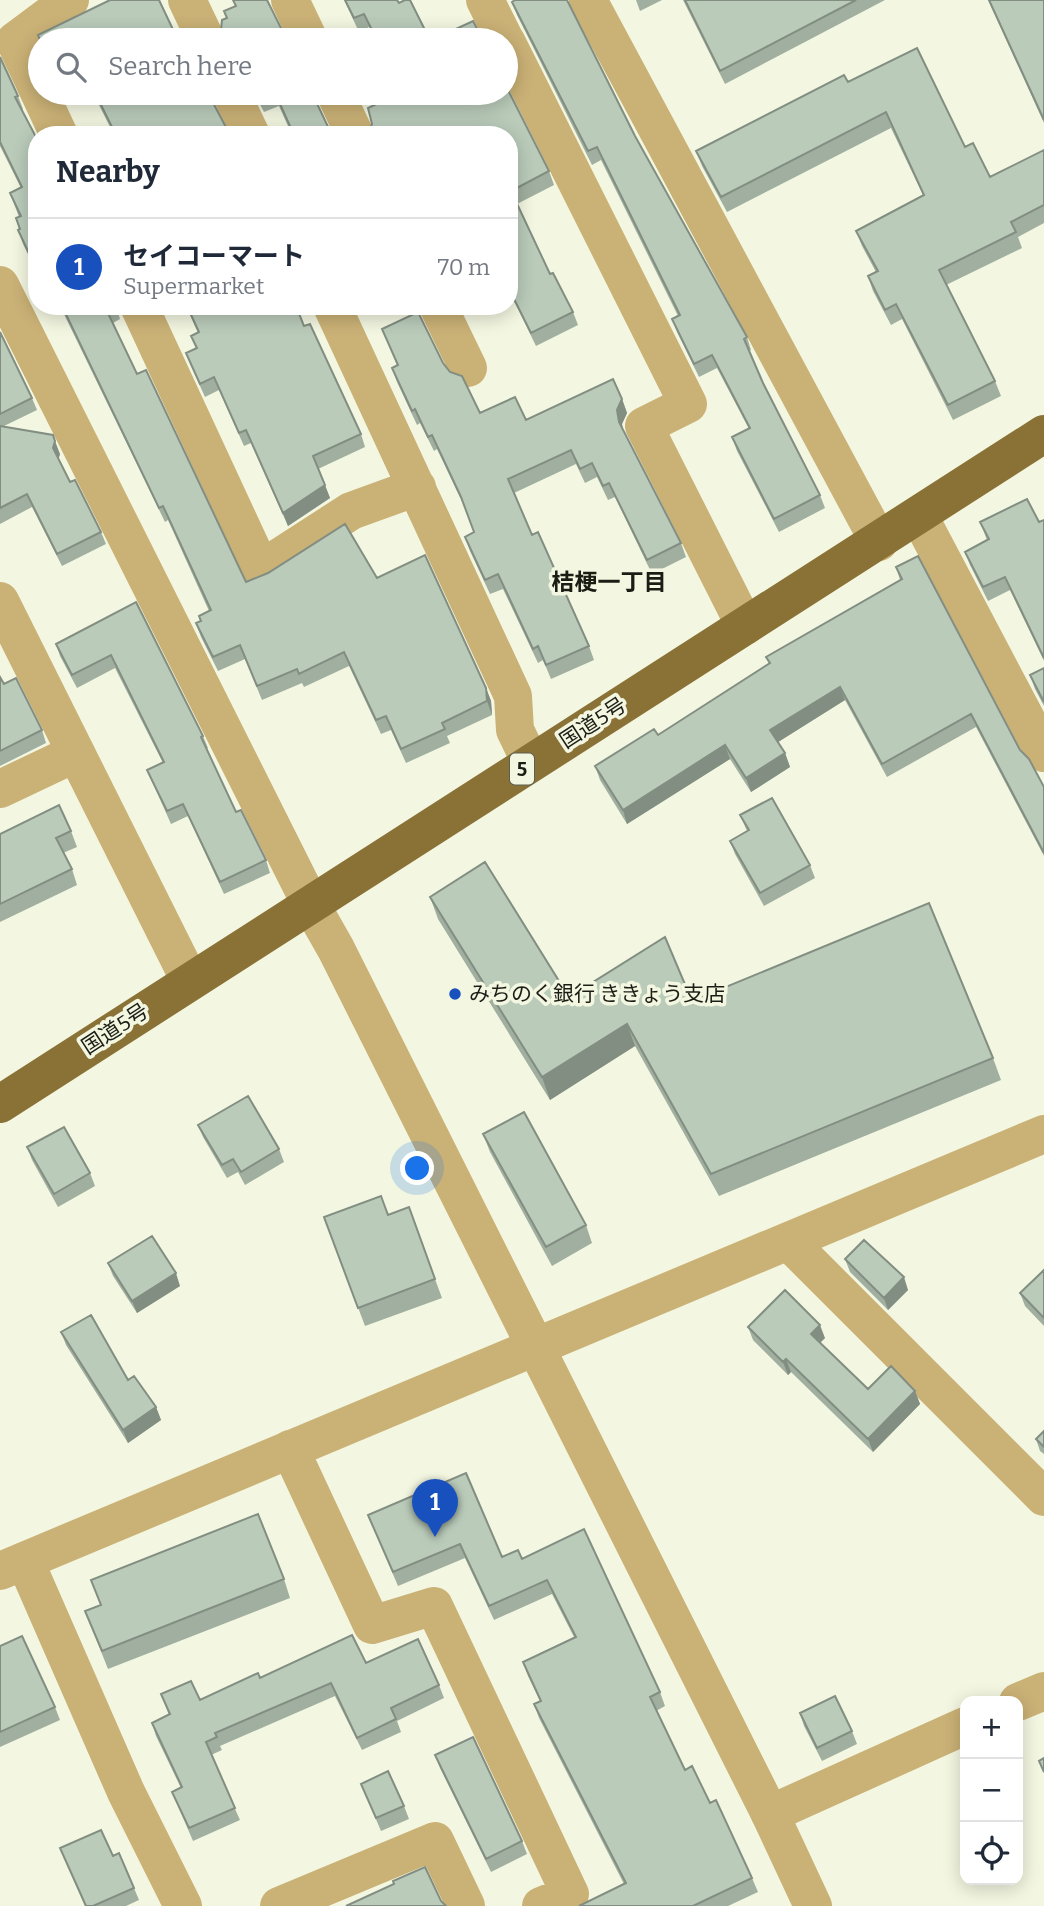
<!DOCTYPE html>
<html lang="en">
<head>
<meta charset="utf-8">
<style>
  :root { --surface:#fff; --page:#f2f2f3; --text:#1f2937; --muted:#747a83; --line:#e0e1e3; --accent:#1851bd }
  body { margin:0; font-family:Bitter,"Noto Sans JP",serif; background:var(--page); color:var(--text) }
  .controls { position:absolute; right:21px; bottom:21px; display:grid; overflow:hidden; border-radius:14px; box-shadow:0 4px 18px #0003 }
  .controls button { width:63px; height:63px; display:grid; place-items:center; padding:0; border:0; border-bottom:2px solid var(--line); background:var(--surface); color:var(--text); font:35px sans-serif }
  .you { position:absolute; left:418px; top:1169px; width:24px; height:24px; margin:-18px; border:5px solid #fff; border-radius:50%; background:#1a73e8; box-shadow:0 0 0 10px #1a73e833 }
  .badge { display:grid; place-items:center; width:46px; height:46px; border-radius:50%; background:var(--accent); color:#fff; font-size:23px; font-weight:700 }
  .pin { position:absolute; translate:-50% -58px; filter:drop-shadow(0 2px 4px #0008) }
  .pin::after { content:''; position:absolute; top:37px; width:24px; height:21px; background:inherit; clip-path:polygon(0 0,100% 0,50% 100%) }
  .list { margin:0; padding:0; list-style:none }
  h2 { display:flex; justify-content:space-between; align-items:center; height:91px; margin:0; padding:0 28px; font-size:30px }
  h2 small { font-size:23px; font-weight:400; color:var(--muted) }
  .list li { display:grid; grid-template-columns:46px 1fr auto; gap:21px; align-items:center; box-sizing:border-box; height:98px; padding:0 28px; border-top:2px solid var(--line) }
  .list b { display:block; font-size:26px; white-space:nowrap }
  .list p { margin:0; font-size:23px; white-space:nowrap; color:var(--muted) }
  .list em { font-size:23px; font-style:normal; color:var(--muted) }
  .icon { flex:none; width:38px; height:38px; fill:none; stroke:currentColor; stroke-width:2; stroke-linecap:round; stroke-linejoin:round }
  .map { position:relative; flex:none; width:1044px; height:1906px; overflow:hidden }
  .search { position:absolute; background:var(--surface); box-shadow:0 4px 18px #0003; left:28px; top:28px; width:490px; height:77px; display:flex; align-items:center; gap:18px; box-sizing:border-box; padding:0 24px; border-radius:38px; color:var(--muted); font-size:26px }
  .panel { position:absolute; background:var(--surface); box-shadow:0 4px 18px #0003; left:28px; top:126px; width:490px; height:189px; border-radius:28px }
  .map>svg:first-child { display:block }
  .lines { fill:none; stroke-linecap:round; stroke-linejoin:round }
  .minor { stroke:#cab176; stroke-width:38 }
  .tertiary { stroke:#cab176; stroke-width:38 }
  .trunk { stroke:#8a7136; stroke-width:38 }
  .wall { fill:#a0afa0 }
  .shaded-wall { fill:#828e82 }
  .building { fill:#bacbba; stroke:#828e82; stroke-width:2 }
  .poi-dot { fill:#1851bd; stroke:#f3f7e1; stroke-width:2.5 }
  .labels { text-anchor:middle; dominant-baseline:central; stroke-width:7; stroke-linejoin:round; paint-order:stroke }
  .shield { fill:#f3f7e1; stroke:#5c5e52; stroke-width:2 }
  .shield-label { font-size:19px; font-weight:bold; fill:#1b1d15 }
  .street-label { font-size:21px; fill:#1b1d15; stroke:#f3f7e1 }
  .poi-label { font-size:21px; fill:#1b1d15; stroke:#f3f7e1; text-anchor:start }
  .neighbourhood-label { font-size:23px; font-weight:bold; fill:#1b1d15; stroke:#f3f7e1 }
</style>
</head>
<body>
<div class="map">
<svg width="1044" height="1906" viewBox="0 0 1044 1906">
  <rect width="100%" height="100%" fill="#f3f7e1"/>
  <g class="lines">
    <path class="minor" d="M187 0 206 40
      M290 0 309 40
      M485 0 505 40
      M588 0 879 542
      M506 41 688 404 644 426 745 626
      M231 93 251 135
      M335 93 355 135
      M59 135 15 41 70 0
      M0 285 311 905
      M139 306 261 569 351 511 417 487
      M332 306 513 696 515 730 531 763
      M438 306 468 368
      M919 516 1044 753
      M0 601 190 981
      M0 789 76 753
      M789 1242 1044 1497
      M290 1449 372 1625 434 1606 570 1894 541 1906
      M25 1561 126 1792 183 1906
      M1018 1702 1044 1691
      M770 1814 965 1726
      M279 1906 435 1841 466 1906"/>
    <path class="tertiary" d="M311 905 336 949 770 1814 813 1906
      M0 1571 1044 1134"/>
    <path class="trunk" d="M0 1104 1044 434"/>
  </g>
  <path class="wall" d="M344 0H397L430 40H375L369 27 359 32Z
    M636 0H662L640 11Z
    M683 0H885L725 84Z
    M988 0H1044V123Z
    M512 2 635 136 747 337 751 350 749 351 763 383 820 495 825 508 779 532 737 451 732 437 749 429 717 368 699 377 677 332 672 319 678 316 601 160 592 165 517 15Z
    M0 57 18 96 23 109 22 110 37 139V273L23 244 18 230 19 229 16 218 19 217 10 193 21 188 0 146Z
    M848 82 965 147 990 177 1044 150V223L1018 237 1022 248 946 285 995 381 1001 396 953 420 902 319 891 325 873 291 868 276 876 272 862 246 856 231 923 195 891 128 727 212 702 166 696 151Z
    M93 93H210V97L230 135H114Z
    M254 93H315V99L330 131 333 135H292L279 106 264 112Z
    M396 93H506L549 171 554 185 517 204 550 274 573 312 578 325 536 346 513 299 509 301V135L397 95Z
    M60 306H116L120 319 113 323 137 374 246 582 377 578 486 688 491 701 492 715 447 736 450 743 406 763 391 730 381 734 349 666 304 687 302 683 262 700 245 659 218 671 201 637 196 623 201 621 209 611 168 520 165 522Z
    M186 306H296L304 326 361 434 365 447 318 469 330 498 288 526 251 443 244 446 219 390 205 397 191 366 186 353 196 349 191 336 198 333Z
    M382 329 443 363 480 413 526 420 622 399 627 413 622 424 623 430 681 543 686 557 652 574 615 497 608 500 597 477 585 483 576 464 514 493 532 535 589 646 594 660 551 679 543 660 538 663 503 589 490 594 470 551 465 537 474 532 466 510 437 449 434 451 420 423 417 425 397 382 392 368 397 365Z
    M0 332 32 398 37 410 4 426 60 454 58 459 70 482 101 532 106 544 62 566 32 507 0 524Z
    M1044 520V661L1010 590 988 601 970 565 965 552 987 540 980 522H1039Z
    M896 567 1044 787V856L976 727 887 777 845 700 778 742 785 753 790 767 751 792 730 759 627 824 600 780 595 766 658 735 769 664 766 657 900 580Z
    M136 602 203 736 208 748 206 749 236 812 266 860 270 873 224 894 188 816 171 824 147 770 163 763 115 668 77 688 60 656 56 644Z
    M1044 668V706L1035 689 1030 675Z
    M0 677 4 684 42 730 46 743 0 766Z
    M740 815 810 865 815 878 764 906 735 854 730 841 747 831Z
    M71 831 77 847 63 853 72 869 77 885 0 922V834Z
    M430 897 569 997 692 1001 993 1058 1001 1080 719 1196 635 1046 550 1100 438 919Z
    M198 1125 279 1149 284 1162 245 1185 238 1172 227 1178 203 1137Z
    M483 1134 586 1225 592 1243 552 1266 490 1152Z
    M27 1147 90 1173 95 1186 58 1207 32 1160Z
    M388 1215 435 1279 442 1298 365 1326 324 1217Z
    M845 1259 908 1290 888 1310 850 1272Z
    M108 1263 180 1286 137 1313 113 1276Z
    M1044 1270V1326L1025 1306 1020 1293Z
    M748 1327 825 1338 820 1342 868 1389 915 1391 920 1404 873 1452 791 1372 788 1375 753 1340Z
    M61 1332 128 1380 156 1407 161 1420 128 1443 66 1345Z
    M1044 1431V1454L1040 1451 1036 1439Z
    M368 1515 502 1557 522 1559 584 1529 660 1692 665 1706 656 1711 685 1770 710 1803 752 1878 758 1892 728 1906H579L624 1884 539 1718 534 1704 540 1701 528 1676 523 1662 574 1637 552 1594 494 1620 465 1558 398 1586Z
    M284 1579 290 1598 108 1669 85 1611Z
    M0 1646 55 1707 60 1720 0 1747Z
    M366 1663 439 1685 444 1698 397 1721 401 1732 362 1750 335 1696 220 1746 222 1750 211 1755 240 1820 193 1841 172 1792 181 1788 156 1736 152 1723 169 1715 161 1694 200 1700 260 1678Z
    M800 1713 852 1731 857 1744 822 1761 804 1726Z
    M435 1755 522 1841 527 1854 491 1872 440 1768Z
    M361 1784 404 1806 409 1819 381 1831Z
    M60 1848 113 1856 134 1888 139 1900 126 1906H85Z"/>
  <path class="shaded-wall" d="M622 399 627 413 622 424 624 436 619 422 617 410Z
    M55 441 60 454 58 461 53 448Z
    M325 485 330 498 288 526 283 513Z
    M840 687 845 700 775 744 770 730Z
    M486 688 491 701 492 715 487 701Z
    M725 745 730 759 627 824 623 810Z
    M785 753 790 767 751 792 746 778Z
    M627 1024 635 1046 550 1100 542 1077Z
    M176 1273 180 1286 137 1313 132 1301Z
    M904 1277 908 1290 888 1310 884 1298Z
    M820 1325 825 1338 816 1347 811 1334Z
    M786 1359 791 1372 788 1375 783 1362Z
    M915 1391 920 1404 873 1452 868 1439Z
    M156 1407 161 1420 128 1443 123 1430Z"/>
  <path class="building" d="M110 0H159L178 40H40L38 35Z
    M233 0H267L287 40H218L220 39 222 20 227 18 224 11 236 6Z
    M345 0H397L399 3 405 0H410L430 40H377L364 14 354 18Z
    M515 0H567L635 136 747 337 744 339 763 383 820 495 774 519 732 437 750 428 712 355 694 364 672 319 680 315 597 147 588 151 512 2Z
    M685 0H856L720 71Z
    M989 0H1044V120Z
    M473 21 483 40H432Z
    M917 48 965 147 973 143 990 177 1044 150V205L1011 222 1016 232 939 270 995 381 948 405 896 304 885 310 868 276 878 271 856 231 924 195 886 112 721 197 696 151 844 75 848 82Z
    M0 57 18 96 15 97 37 139V270L18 230 20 229 16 218 21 216 10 193 22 187 0 142Z
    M506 86 549 171 511 191 550 274 553 273 573 312 531 333 509 289V135H368L372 124 368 108 398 94 397 93H506Z
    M95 93H208L230 135H116Z
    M256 93H274L260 99Z
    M275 93H312L330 131 333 135H294Z
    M62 306H113L106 309 137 374 146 370 246 582 268 573 345 524 377 578 425 555 486 688 487 701 442 723 445 729 401 749 386 716 376 720 344 652 299 674 297 669 257 686 240 645 213 657 196 623 201 621 199 616 211 610 163 506 159 508Z
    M187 306H296L304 326 310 324 361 434 313 456 325 485 283 513 246 430 239 433 214 377 200 384 186 353 197 348 191 336 199 332Z
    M418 312 443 363 450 372 462 376 480 413 515 397 526 420 613 379 622 399 617 410 619 422 681 543 647 560 609 483 603 486 592 463 580 469 571 450 508 479 532 535 538 532 589 646 546 665 538 646 533 649 498 574 485 580 465 537 474 532 461 497 432 435 428 437 415 409 412 411 392 368 398 365 382 329Z
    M0 332 32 398 0 414Z
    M0 426 53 435 55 441 53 448 70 482 75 480 101 532 57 554 27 494 0 508Z
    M1027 499 1039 522 1044 520V658L1005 577 983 587 965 552 989 539 980 522Z
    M918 556 1020 750 1029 759 1044 787V853L971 714 882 764 840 687 770 730 785 753 746 778 725 745 623 810 595 766 654 729 658 735 770 663 766 657 902 579 896 567Z
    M136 602 203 736 201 737 236 812 241 810 266 860 220 882 183 804 167 811 147 770 164 762 111 655 72 675 56 644Z
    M1044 668V702L1030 675Z
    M0 677 4 684 16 678 42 730 0 751Z
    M772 798 810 865 760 893 730 841 749 830 740 815Z
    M59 805 71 831 56 838 72 869 0 904V834Z
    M485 862 569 997 665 937 692 1001 929 903 993 1058 711 1174 627 1024 542 1077 430 897Z
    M248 1096 279 1149 241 1172 233 1159 222 1165 198 1125Z
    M524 1112 586 1225 546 1247 483 1134Z
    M64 1127 90 1173 54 1194 27 1147Z
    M381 1196 388 1215 409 1207 435 1279 358 1308 324 1217Z
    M152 1236 176 1273 132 1301 108 1263Z
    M864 1240 904 1277 884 1298 845 1259Z
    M1044 1270V1318L1020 1293Z
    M785 1290 820 1325 811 1334 868 1389 891 1366 915 1391 868 1439 786 1359 783 1362 748 1327Z
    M91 1315 128 1380 134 1376 156 1407 123 1430 61 1332Z
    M1044 1431V1447L1036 1439Z
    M466 1473 502 1557 518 1550 522 1559 584 1529 660 1692 650 1697 685 1770 692 1766 710 1803 716 1800 752 1878 693 1906H579L626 1883 534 1704 541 1701 523 1662 576 1637 547 1580 489 1606 460 1544 393 1572 368 1515Z
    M258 1514 284 1579 102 1651 85 1611 101 1605 91 1580Z
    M352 1635 366 1663 418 1639 439 1685 391 1708 396 1719 357 1738 331 1683 215 1733 217 1737 206 1742 235 1808 189 1828 172 1792 182 1787 152 1723 170 1714 161 1694 191 1681 200 1700 258 1673 260 1678Z
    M22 1636 55 1707 0 1732V1646Z
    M835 1696 852 1731 817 1748 800 1713Z
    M473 1737 522 1841 486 1859 435 1755Z
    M1044 1758V1772L1039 1761Z
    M388 1771 404 1806 376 1818 361 1784Z
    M101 1830 113 1856 119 1853 134 1888 93 1906H86L60 1848Z
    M425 1867 441 1901 446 1906H346L394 1884 393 1881Z"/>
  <circle class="poi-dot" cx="455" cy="994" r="7"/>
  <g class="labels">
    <rect class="shield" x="510" y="753.5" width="24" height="31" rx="5"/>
    <g class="shield-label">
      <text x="522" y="769">5</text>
    </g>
    <g class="street-label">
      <text transform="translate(593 723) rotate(-33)">国道5号</text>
      <text transform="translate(115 1029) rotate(-33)">国道5号</text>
    </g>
    <g class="poi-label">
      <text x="469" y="994">みちのく銀行 ききょう支店</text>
    </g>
    <g class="neighbourhood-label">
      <text x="609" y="582">桔梗一丁目</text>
    </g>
  </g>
</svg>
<div class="controls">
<button>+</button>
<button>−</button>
<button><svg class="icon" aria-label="locate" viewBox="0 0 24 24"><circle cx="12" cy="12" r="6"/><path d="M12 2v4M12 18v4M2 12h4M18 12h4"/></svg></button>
</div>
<div class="you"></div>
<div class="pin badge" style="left:435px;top:1537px">1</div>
<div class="search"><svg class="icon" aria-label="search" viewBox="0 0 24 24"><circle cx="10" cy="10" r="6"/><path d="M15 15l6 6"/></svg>Search here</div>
<section class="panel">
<h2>Nearby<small></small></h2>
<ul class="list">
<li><span class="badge">1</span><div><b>セイコーマート</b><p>Supermarket</p></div><em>70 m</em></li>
</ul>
</section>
</div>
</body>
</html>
